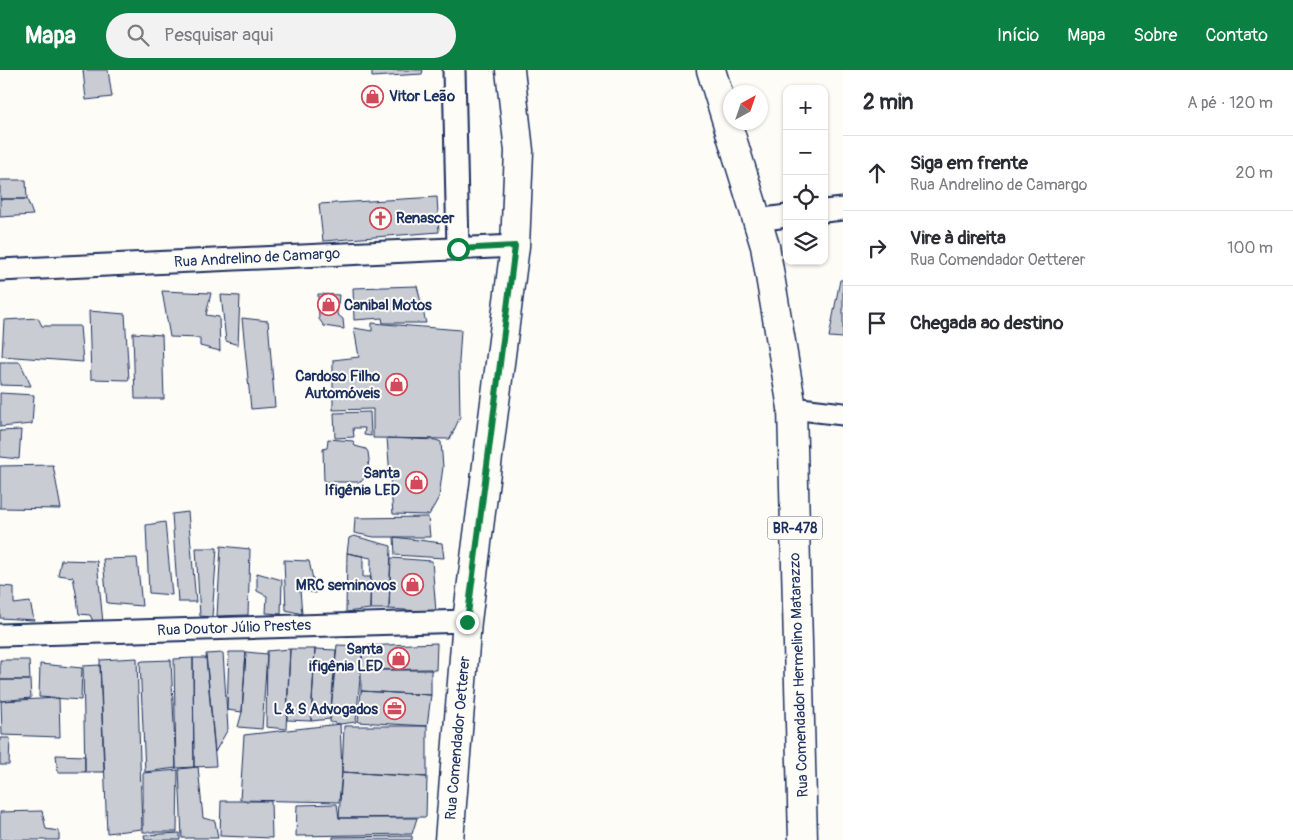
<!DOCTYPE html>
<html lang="pt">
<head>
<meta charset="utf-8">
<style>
  :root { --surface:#fff; --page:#f2f2f3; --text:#2b2b33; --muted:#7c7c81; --line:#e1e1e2; --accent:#0b8043 }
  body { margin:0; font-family:Pangolin,sans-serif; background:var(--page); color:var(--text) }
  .controls { position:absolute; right:15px; top:15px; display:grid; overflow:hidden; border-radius:10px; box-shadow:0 1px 4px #0004 }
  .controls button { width:45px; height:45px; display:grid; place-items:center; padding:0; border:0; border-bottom:1px solid var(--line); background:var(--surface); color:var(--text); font:25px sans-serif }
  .compass { position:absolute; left:723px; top:15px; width:45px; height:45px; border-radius:50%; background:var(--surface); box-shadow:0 1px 4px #0004; rotate:40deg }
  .stop { position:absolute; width:15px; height:15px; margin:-11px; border:4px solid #0b8043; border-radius:50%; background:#fff }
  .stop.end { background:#0b8043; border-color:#fff; box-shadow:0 1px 5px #0008 }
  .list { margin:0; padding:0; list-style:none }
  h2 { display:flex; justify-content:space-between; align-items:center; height:65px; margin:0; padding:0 20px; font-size:21px }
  h2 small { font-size:16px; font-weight:400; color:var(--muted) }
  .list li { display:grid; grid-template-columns:32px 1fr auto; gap:15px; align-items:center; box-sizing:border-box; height:75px; padding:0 20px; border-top:1px solid var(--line) }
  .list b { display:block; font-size:19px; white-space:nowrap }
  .list p { margin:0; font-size:16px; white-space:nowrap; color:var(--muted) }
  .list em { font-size:16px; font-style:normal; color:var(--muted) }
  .icon { flex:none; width:28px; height:28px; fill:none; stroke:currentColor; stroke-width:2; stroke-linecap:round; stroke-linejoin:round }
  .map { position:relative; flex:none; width:843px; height:770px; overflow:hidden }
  header { display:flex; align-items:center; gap:30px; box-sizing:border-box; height:70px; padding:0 25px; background:var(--accent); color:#fff }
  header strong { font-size:24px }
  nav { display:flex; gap:28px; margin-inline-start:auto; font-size:18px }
  .search { width:350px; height:45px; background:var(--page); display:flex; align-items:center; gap:12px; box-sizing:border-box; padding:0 18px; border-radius:28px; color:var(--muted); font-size:19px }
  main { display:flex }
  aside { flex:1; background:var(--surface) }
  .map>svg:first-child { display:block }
  .building { fill:#c9ccd3; stroke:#1b2f5e }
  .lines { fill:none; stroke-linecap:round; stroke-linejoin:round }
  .minor-casing { stroke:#1b2f5e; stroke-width:25 }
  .primary-casing { stroke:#1b2f5e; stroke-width:31 }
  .minor { stroke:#fdfcf7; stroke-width:21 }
  .primary { stroke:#fdfcf7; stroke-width:28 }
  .route { stroke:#0b8043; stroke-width:6 }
  .labels { text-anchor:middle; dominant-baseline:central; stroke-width:4; stroke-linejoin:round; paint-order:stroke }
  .shield { fill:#fdfcf7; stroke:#5f6c8c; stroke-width:1 }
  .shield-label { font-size:14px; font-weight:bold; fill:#1b2f5e }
  .poi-label { font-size:15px; font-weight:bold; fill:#1b2f5e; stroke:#fdfcf7; text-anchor:end }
  .street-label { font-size:15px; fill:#1b2f5e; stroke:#fdfcf7 }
</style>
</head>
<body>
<header>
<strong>Mapa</strong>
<div class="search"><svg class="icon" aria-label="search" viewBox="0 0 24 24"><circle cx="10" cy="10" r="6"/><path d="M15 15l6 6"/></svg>Pesquisar aqui</div>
<nav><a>Início</a><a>Mapa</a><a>Sobre</a><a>Contato</a></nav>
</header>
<main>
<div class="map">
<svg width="843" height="770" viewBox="0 0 843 770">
  <rect width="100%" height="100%" fill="#fdfcf7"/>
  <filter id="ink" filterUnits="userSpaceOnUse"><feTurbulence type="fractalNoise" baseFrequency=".02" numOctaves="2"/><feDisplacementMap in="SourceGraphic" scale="10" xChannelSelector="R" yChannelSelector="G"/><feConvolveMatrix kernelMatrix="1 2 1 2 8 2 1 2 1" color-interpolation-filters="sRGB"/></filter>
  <g filter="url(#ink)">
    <path class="building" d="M83 0H108L112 27 86 30Z
      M372 0H423L422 4 372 7Z
      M0 110H26L27 129H0Z
      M437 127 439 162 323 171 319 134Z
      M0 129H27L33 145 0 147Z
      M840 210H843V268L829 267Z
      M417 216 426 253H383L382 248 354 250 353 218Z
      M162 221 211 223 206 245 219 247 220 281 200 276V268L170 267Z
      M318 224 339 225 337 244 343 249 344 259 324 256 319 249Z
      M221 225 240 226 238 275 226 271Z
      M89 241 125 244 129 310 91 309Z
      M38 248 42 256H80L83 292 2 286 4 250Z
      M242 248 268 251 275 337 251 339Z
      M372 253 461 260 459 292 460 347 450 369 373 368V339L333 340V290L359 287 354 258 372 261Z
      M133 263 162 265 164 329H135Z
      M0 292H20L31 316 0 315Z
      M0 323 34 325 32 354 0 357Z
      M370 342 371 366 364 365 365 358H353L354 367 335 368 334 343Z
      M21 360 19 389 0 387V361Z
      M387 368 436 370 441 372 443 397 439 427 429 445 393 444Z
      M328 369 353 371 355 376 366 379 368 382 369 390 367 404 361 412H324L323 379 327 378Z
      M53 395 61 439 0 438V396Z
      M188 442 196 532H178L172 444Z
      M428 447 430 467H374L354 463 355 448Z
      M165 452 172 525 149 523 146 455Z
      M354 466 391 476 389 539H370L371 488 347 483 349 468Z
      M394 467 442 473 444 488 395 485Z
      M221 476 250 479 248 545 217 546Z
      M196 478H217L212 547 200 546Z
      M347 483 363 486V507H371L370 539 346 542Z
      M137 488 142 536 107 533 103 489Z
      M391 488 432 491 436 542 389 539Z
      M61 490 97 491 103 553 93 551 90 545 79 544 77 528 73 507 58 505Z
      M284 490 309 491 316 523 300 520 302 544 286 540Z
      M257 503 282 510 281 544 266 543 267 526 257 521Z
      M0 516 14 517V534L30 532 34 550 0 548Z
      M437 573 436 600H361L363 576Z
      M337 575 363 576 356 652 340 654 330 652Z
      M290 579H315L311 651 287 650Z
      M290 579 286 659 266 657 267 581Z
      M315 579 336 580 330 649 311 651Z
      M229 582H246L242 642 227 640Z
      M246 582 267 584 262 659 238 657 242 642Z
      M223 583 228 659 215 682 206 584Z
      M137 588 142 759 107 763 100 590Z
      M193 588H206L216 696 194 697Z
      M193 588 194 697 176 698 174 589Z
      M0 590H29L30 610H0Z
      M171 590 176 698 145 702 140 592 143 591Z
      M40 594 82 598 81 630 39 627Z
      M100 595 104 702H85L83 596Z
      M431 599V625L361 621V600Z
      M0 610H30L31 628 0 631Z
      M361 621 431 625 427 656 358 652Z
      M59 628 60 667 2 665 1 631Z
      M340 654 342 702 339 732 240 730 244 665Z
      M344 656H427V707L342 702Z
      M0 668H10L9 695H0Z
      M56 685 85 686V702H58Z
      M198 697 203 748 215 751 218 768H182L179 699Z
      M178 700 177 762H143V703Z
      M342 702 427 707 426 747 339 748Z
      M221 731H271L272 768 220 766Z
      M337 734 339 748H417L412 764 296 766 297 735Z
      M42 741 46 759 59 761V770H0V742Z
      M180 763V770H145L144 765Z
      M412 766V770H333V767Z"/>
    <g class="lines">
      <defs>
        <path id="minor" d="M454 0 458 179
          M824 141 843 139
          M757 150 787 146
          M0 200 515 176
          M792 338 843 344
          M0 565 467 551"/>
        <path id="primary" d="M711 0 765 176 792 338 803 770
          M449 770 467 551 515 176 519 81 510 0"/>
      </defs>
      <use href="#minor" class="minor-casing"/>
      <use href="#primary" class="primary-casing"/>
      <use href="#minor" class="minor"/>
      <use href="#primary" class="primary"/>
    </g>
  </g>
  <g class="lines" filter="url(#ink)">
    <path class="route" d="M458 179 515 176 467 552"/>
  </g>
  <defs>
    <symbol id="shop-ring" viewBox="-11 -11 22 22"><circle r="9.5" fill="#fdfcf7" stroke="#d1495b" stroke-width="1.5"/><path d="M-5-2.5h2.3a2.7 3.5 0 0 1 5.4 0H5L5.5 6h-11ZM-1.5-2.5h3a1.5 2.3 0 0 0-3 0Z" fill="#d1495b"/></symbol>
    <symbol id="church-ring" viewBox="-11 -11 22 22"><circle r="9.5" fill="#fdfcf7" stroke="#d1495b" stroke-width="1.5"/><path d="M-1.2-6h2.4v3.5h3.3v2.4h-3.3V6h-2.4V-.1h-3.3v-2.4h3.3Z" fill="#d1495b"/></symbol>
    <symbol id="office-ring" viewBox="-11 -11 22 22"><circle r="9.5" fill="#fdfcf7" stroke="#d1495b" stroke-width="1.5"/><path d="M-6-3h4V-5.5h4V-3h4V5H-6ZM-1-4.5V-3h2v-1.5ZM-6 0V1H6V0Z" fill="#d1495b"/></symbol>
  </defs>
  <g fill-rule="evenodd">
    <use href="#shop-ring" x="360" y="14" width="25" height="25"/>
    <use href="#church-ring" x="368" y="136" width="25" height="25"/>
    <use href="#shop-ring" x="316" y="222" width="25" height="25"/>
    <use href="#shop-ring" x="384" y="302" width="25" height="25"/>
    <use href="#shop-ring" x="404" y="400" width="25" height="25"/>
    <use href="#shop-ring" x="400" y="502" width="25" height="25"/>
    <use href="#shop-ring" x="386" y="576" width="25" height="25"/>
    <use href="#office-ring" x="382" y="626" width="25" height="25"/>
  </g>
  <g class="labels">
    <rect class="shield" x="767.5" y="446.5" width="55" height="23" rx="4"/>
    <g class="shield-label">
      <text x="795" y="458">BR-478</text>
    </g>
    <g class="poi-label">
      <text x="389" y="26" text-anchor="start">Vitor Leão</text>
      <text x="396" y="148" text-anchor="start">Renascer</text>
      <text x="344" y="235" text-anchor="start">Canibal Motos</text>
      <text x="380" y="306">Cardoso Filho<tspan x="380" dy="17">Automóveis</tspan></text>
      <text x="400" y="403">Santa<tspan x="400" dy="17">Ifigênia LED</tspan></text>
      <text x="396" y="515">MRC seminovos</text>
      <text x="383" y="579">Santa<tspan x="383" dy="17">ifigênia LED</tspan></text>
      <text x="378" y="639">L &amp; S Advogados</text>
    </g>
    <g class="street-label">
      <text transform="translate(257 188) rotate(-3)">Rua Andrelino de Camargo</text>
      <text transform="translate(234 558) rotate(-2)">Rua Doutor Júlio Prestes</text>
      <text transform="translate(799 605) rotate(-92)">Rua Comendador Hermelino Matarazzo</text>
      <text transform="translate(458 668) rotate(-85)">Rua Comendador Oetterer</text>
    </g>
  </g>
</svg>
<div class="controls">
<button>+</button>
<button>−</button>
<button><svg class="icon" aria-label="locate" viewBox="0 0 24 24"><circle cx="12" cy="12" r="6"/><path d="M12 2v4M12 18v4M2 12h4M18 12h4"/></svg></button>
<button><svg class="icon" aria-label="layers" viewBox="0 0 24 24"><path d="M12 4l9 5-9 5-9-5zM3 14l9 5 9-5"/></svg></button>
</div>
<svg class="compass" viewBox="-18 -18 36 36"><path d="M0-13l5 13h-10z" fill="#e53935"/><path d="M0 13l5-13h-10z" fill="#7c7c81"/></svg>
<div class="stop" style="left:458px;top:179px"></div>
<div class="stop end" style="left:467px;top:552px"></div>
</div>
<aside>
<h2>2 min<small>A pé · 120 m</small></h2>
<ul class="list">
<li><svg class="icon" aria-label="ahead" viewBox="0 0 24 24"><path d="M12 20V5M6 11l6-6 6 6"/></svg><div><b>Siga em frente</b><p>Rua Andrelino de Camargo</p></div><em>20 m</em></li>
<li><svg class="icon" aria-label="right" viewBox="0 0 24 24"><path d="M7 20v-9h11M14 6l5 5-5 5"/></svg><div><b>Vire à direita</b><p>Rua Comendador Oetterer</p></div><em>100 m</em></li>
<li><svg class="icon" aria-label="arrive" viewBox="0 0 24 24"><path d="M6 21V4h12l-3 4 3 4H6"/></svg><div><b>Chegada ao destino</b></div></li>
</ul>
</aside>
</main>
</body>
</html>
